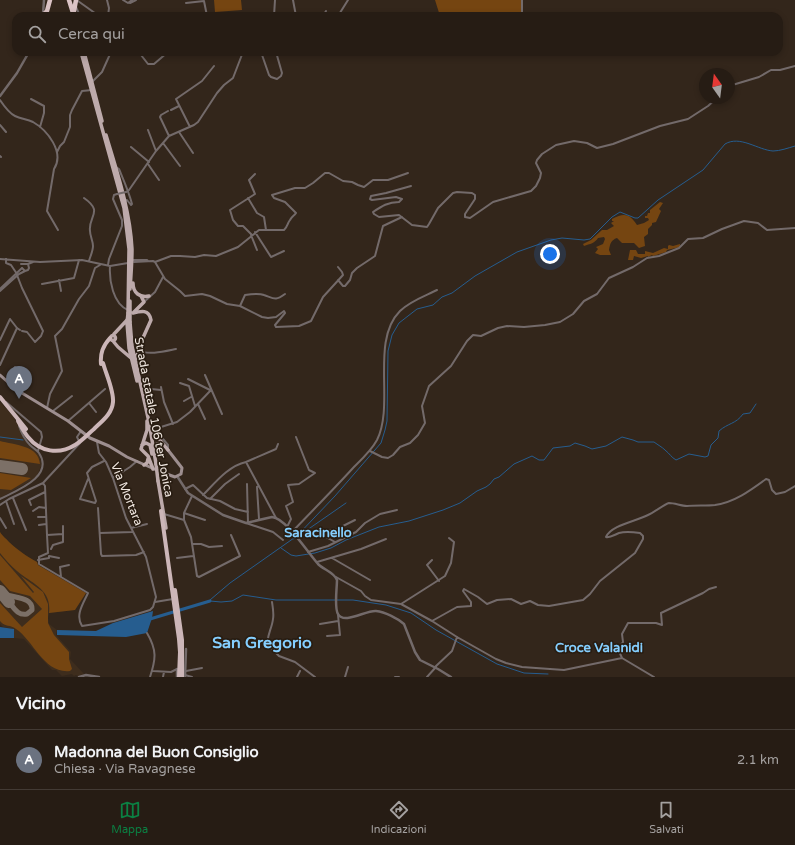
<!DOCTYPE html>
<html lang="it">
<head>
<meta charset="utf-8">
<style>
  :root { --surface:#261c14; --page:#2e251d; --text:#f1f3f6; --muted:#a4a1a0; --line:#423a34; --accent:#0b8043 }
  body { margin:0; font-family:"Varela Round",sans-serif; background:var(--page); color:var(--text) }
  .compass { position:absolute; left:699px; top:68px; width:36px; height:36px; border-radius:50%; background:var(--surface); box-shadow:0 2px 6px #0003; rotate:346deg }
  .you { position:absolute; left:550px; top:254px; width:14px; height:14px; margin:-10px; border:3px solid #fff; border-radius:50%; background:#1a73e8; box-shadow:0 0 0 6px #1a73e833 }
  .badge { display:grid; place-items:center; width:26px; height:26px; border-radius:50%; background:var(--accent); color:#fff; font-size:13px; font-weight:700 }
  .pin { position:absolute; translate:-50% -33px; filter:drop-shadow(0 1px 2px #0008) }
  .pin::after { content:''; position:absolute; top:21px; width:14px; height:12px; background:inherit; clip-path:polygon(0 0,100% 0,50% 100%) }
  .list { margin:0; padding:0; list-style:none }
  h2 { display:flex; justify-content:space-between; align-items:center; height:52px; margin:0; padding:0 16px; font-size:17px }
  h2 small { font-size:13px; font-weight:400; color:var(--muted) }
  .list li { display:grid; grid-template-columns:26px 1fr auto; gap:12px; align-items:center; box-sizing:border-box; height:60px; padding:0 16px; border-top:1px solid var(--line) }
  .list b { display:block; font-size:15px; white-space:nowrap }
  .list p { margin:0; font-size:13px; white-space:nowrap; color:var(--muted) }
  .list em { font-size:13px; font-style:normal; color:var(--muted) }
  .icon { flex:none; width:22px; height:22px; fill:none; stroke:currentColor; stroke-width:2; stroke-linecap:round; stroke-linejoin:round }
  .map { position:relative; flex:none; width:795px; height:677px; overflow:hidden }
  .search { position:absolute; background:var(--surface); box-shadow:0 2px 6px #0003; left:12px; right:12px; top:12px; height:44px; display:flex; align-items:center; gap:10px; box-sizing:border-box; padding:0 14px; border-radius:12px; color:var(--muted); font-size:15px }
  .sheet { height:112px; background:var(--surface) }
  nav { display:flex; justify-content:space-around; align-items:center; box-sizing:border-box; height:56px; border-top:1px solid var(--line); background:var(--surface); font-size:11px; color:var(--muted) }
  nav a { display:grid; justify-items:center; gap:2px }
  nav .on { color:var(--accent) }
  .map>svg:first-child { display:block }
  .built { fill:#3e2d1d }
  .green { fill:#754511 }
  .water { fill:#265d8f }
  .lines { fill:none; stroke-linecap:round; stroke-linejoin:round }
  .stream { stroke:#265d8f; stroke-width:1 }
  .river { stroke:#265d8f; stroke-width:3 }
  .taxiway { stroke:#7c7067; stroke-width:5 }
  .runway { stroke:#7c7067; stroke-width:12 }
  .minor { stroke:#736a6a; stroke-width:2 }
  .tertiary { stroke:#736a6a; stroke-width:2.5 }
  .secondary { stroke:#9d8e8f; stroke-width:3 }
  .primary { stroke:#bdaaab; stroke-width:3.5 }
  .trunk { stroke:#ccb6b8; stroke-width:4 }
  .motorway { stroke:#dbc3c5; stroke-width:4.5 }
  .minor-bridge { stroke:#736a6a; stroke-width:2 }
  .primary-bridge { stroke:#bdaaab; stroke-width:3.5 }
  .trunk-bridge { stroke:#ccb6b8; stroke-width:4 }
  .labels { text-anchor:middle; dominant-baseline:central; stroke-width:3.5; stroke-linejoin:round; paint-order:stroke }
  .street-label { font-size:12px; fill:#f0e7e0; stroke:#291d12 }
  .neighbourhood-label { font-size:13px; font-weight:bold; fill:#85cfff; stroke:#291d12 }
  .district-label { font-size:16px; font-weight:bold; fill:#85cfff; stroke:#291d12 }
</style>
</head>
<body>
<div class="map">
<svg width="795" height="677" viewBox="0 0 795 677">
  <rect width="100%" height="100%" fill="#33261b"/>
  <path class="built" d="M0 402 13 416 26 440 39 454 42 464 36 478 0 498Z
    M0 532 3 537 7 540 17 550 37 562 38 565 86 593 75 610 49 613 48 618 49 624 57 630 56 635 71 652 70 659 84 674 78 676 76 675 74 676 72 674 62 676 56 670H52L24 639 14 638V629L3 627 0 624Z"/>
  <path class="green" d="M214 0H241L242 10 215 12Z
    M435 0H521L522 14 521 16H440Z
    M660 202 663 203 659 209 661 211 656 222 652 223V225L648 229V234L644 237 645 246 639 248 634 243H622L617 238C611 240 610 244 609 250L611 255H600L595 253 598 249 596 247 603 244 605 239 604 237 598 238C595 243 590 244 584 246L583 244 591 240 602 230H607L614 226 611 223 614 221H612V219C624 213 629 213 637 225L644 223 649 220 648 218H645V216H647L648 213H650V210Z
    M680 244V247L667 250 666 252 653 256 652 255 648 257V256L641 258 634 256 633 260H628L630 250H636L638 254H645V251L653 253 664 248 668 249V246L669 245 673 246Z
    M0 441C14 445 39 445 40 464L0 458Z
    M0 473 31 478 11 490 0 489Z
    M0 532C3 537 6 538 9 542 18 550 26 556 37 562L38 565 86 593 75 610 49 613C52 589 32 584 17 571 11 566 5 559 0 553Z
    M0 555 33 593 34 592 21 576 43 592 48 604V623L54 635 69 652V659L72 669 70 671C44 674 34 641 16 629 10 624 6 628 0 621V603L22 627 42 609 30 596 10 591 0 580Z"/>
  <path class="water" d="M153 611 152 618 147 633 126 637 57 635V630L96 631 113 623Z
    M0 627 14 629V638H0Z"/>
  <g class="lines">
    <path class="stream" d="M0 437 23 440
      M297 537 346 503
      M294 539 335 496 381 443 385 430 387 421 388 351 392 335 399 323 417 309 433 305 442 297 452 293 475 276 517 252 551 240 562 238 584 240 590 239 612 217 620 212 635 218H638L658 200 703 170 725 144C740 135 758 150 773 151 780 151 788 148 795 146
      M281 548 291 555 296 556 315 553 331 548 346 540 379 527 409 521 443 510 460 503 477 491 486 487 490 484 494 479 499 477 514 464 532 456 539 460H544L553 448 570 446 575 443 585 446 592 449 606 446 622 437 633 440 638 442H654C658 445 662 447 665 450 670 454 671 457 676 460L689 454 705 457 708 456 711 445 718 438 719 431C728 423 736 424 743 414L750 413 756 404
      M210 600 230 583 294 538
      M210 601 221 602 232 601 243 595 276 600H353L386 605 411 613 436 630 497 664 524 673 548 674"/>
    <path class="river" d="M150 619 210 601"/>
    <path class="taxiway" d="M1 592C10 599 33 595 32 610L27 614C18 616 14 608 9 602"/>
    <path class="runway" d="M0 466 22 469
      M0 591 9 602"/>
    <path class="minor" d="M107 0 109 8 108 16
      M123 0 128 3 132 0
      M293 0 296 16
      M522 0V16
      M78 1 99 16
      M130 3 136 0
      M186 3 204 1 207 16
      M76 7 80 16
      M224 16H244
      M274 16 275 0
      M323 16 326 11
      M338 16 348 0
      M128 52 141 55 148 64H154L168 52
      M261 52 269 75 271 77 277 79 281 76 282 73 276 52
      M324 52H330
      M92 82 102 72 111 52
      M729 86 759 77 771 70H780L795 66
      M31 99 44 106V113L40 127
      M0 100C4 106 9 113 15 116 21 119 27 119 33 122 47 130 65 152 54 169L47 211 58 230
      M171 110 179 106
      M168 111 161 115 160 117 169 136
      M0 125 6 132
      M190 127 176 99 202 81 214 66
      M148 130 156 151
      M179 132 193 153
      M163 143 180 166
      M131 147 149 162
      M57 152 60 146 64 142 70 127V115L72 110 82 91 92 90
      M0 156 1 157
      M148 164 159 180
      M116 167 119 169C124 181 129 192 132 204L131 205 127 200 125 201
      M411 186 386 193 371 196 370 199 372 200 396 197 402 199 399 202C388 202 382 206 373 212L374 214 379 217 399 215 412 225 427 227 429 224 438 208 453 193 457 192 472 193 475 195V199L465 214V217L470 218 493 202 531 191 536 186 540 178 541 173 536 163 537 160 542 154 556 145 574 141 587 143 597 148 613 144 660 126 688 119 708 106 717 98
      M126 192 129 190 156 151 169 136 194 125 198 122 217 93 224 85 233 78 243 52
      M272 195 295 188H305L313 183 325 173H329L343 181 352 182 358 185 364 187 373 180H388L408 173
      M84 198C104 212 88 216 90 231 90 236 93 241 93 246 93 251 90 257 89 261
      M248 198 257 213 264 217 266 230
      M255 232 271 257 284 251
      M251 235 257 250
      M252 235 243 226H238L233 220 230 210 255 194 249 180 255 174
      M0 259 40 262 82 260 110 266 128 263
      M6 259V263L11 265 17 274
      M132 260H147L148 261
      M134 262 153 261 155 262 171 256H180L195 257 204 255 216 256 238 247 259 230H284C288 226 287 224 290 220 292 216 294 216 296 213L285 202 274 198 272 195
      M155 262 165 279 180 291 185 296 202 294 210 296 227 304 240 306 262 317 268 318 276 317 284 311 285 313 275 325 276 327 299 326 311 321 323 297 343 275 342 272 338 267
      M21 264H28L33 262
      M108 265 109 259 122 226V220L113 199 114 195 117 194
      M110 266C109 280 113 304 128 310
      M22 268 25 271 28 270 29 268 28 264
      M17 275 22 288 43 331 41 336 35 342 27 332 22 331
      M59 280 61 291
      M338 280 343 286H345L350 280 352 273 357 268 375 256 383 226 402 217
      M42 284 74 278 79 260
      M0 289 22 268
      M0 291 19 274 25 271
      M144 302 155 292 163 277
      M240 306 245 295C251 294 259 293 264 295 275 299 275 301 285 294
      M0 340 10 319 17 328 20 330
      M139 350C147 356 166 351 176 349
      M0 365 17 328
      M205 375 222 414
      M188 379 210 390
      M7 381 15 367
      M180 383 189 386 195 406
      M161 387 164 402 173 424
      M141 388 161 390
      M184 401 191 397
      M6 402 41 432 42 437 38 451
      M89 403 96 412
      M198 404 205 419
      M47 408 50 394 62 371 55 336 62 329 79 299 89 286 95 268 100 265
      M53 411 72 396
      M68 421 105 389
      M168 449V445L158 433 161 427 177 422 190 412 211 390
      M370 451 382 457 388 458 393 455 400 447 410 443 418 435 425 423 422 406 429 386 451 366 467 341 473 335 481 336 498 328 507 326 524 327 545 325 560 322 573 314 584 301 597 294 609 278 633 267 647 258 659 256 679 248 688 239 703 238 722 229 744 221 758 223 767 230 795 228
      M113 478 130 467 137 461
      M88 479 80 499 95 503 96 501 87 473 92 467 104 461
      M43 483 45 486 47 535 63 534
      M247 484 248 523
      M259 486 257 487 259 519
      M185 489 193 485 207 498 220 501 235 509 248 512
      M203 495C215 483 228 466 246 462
      M13 498 26 530
      M0 499C15 491 55 477 39 453 37 450 33 448 30 445 25 440 21 432 19 426
      M210 499 225 484 239 474
      M6 501 14 524
      M0 505 9 499 43 483 80 443 77 437 81 431
      M31 505 29 500 45 492
      M98 508 101 554 102 556 136 555 144 552
      M33 511 39 507 46 508
      M184 513 192 496
      M164 514 184 520 191 537 197 576 199 577 240 556 231 535
      M38 517H46
      M0 518 6 528
      M276 518 246 462 276 449 278 444
      M184 520V513L205 520
      M246 523 273 532 283 540
      M39 525 46 524
      M287 527 291 519 286 506 293 502 288 485 299 484 315 473 309 470 296 437
      M131 528 147 524
      M292 532C312 511 333 490 353 468 361 460 371 451 377 440 395 404 370 341 400 311 410 301 425 296 437 290
      M100 533 132 532
      M47 535 48 553 39 557V564L88 593C83 604 75 615 82 626L114 621 150 610 153 607 156 597 146 557 126 518 113 478 106 462 99 453 97 442
      M335 542 326 537 325 535 327 530H335L355 520
      M192 544H201L209 547 222 546
      M51 549 53 545 63 542V526
      M308 552 328 546 356 532 365 523 380 514 397 510
      M177 558 193 556
      M332 558 370 580
      M38 560 49 558V556L59 558
      M432 560 427 565 439 581
      M317 562 361 549 386 539
      M61 577 60 567 69 565
      M336 577 361 591 365 596 371 600 401 604 432 621 457 637 496 659 506 663 522 667 564 670 622 658 654 677
      M155 602 173 599
      M272 602C273 608 274 614 273 619 272 629 266 636 268 645L279 656 295 662 315 677
      M401 604 445 576 451 563 454 542 449 538
      M432 621 457 607 471 606V602L463 591 464 589 478 597 487 604 497 600 511 599 521 604 530 601 538 605 549 606 583 600 590 594 600 581 635 553 643 539V536L640 533C633 532 626 531 619 533 614 535 610 538 606 537 611 525 637 521 648 515 653 513 665 504 669 503 675 503 681 506 687 506 696 505 706 506 715 505 735 502 751 490 766 479L769 480 772 490 776 494 785 492 795 486
      M320 624 338 621
      M147 633C157 650 156 659 150 677
      M327 636 340 635 338 615
      M622 658 618 649 623 642 622 634 628 623H656L662 625 661 613 703 593 709 589 716 587
      M435 667 452 651 457 637
      M153 671 171 672 177 669
      M186 671 202 668
      M185 675 192 677
      M163 677 164 672
      M297 677 300 671
      M345 677 348 667
      M395 677H399
      M427 677 436 667"/>
    <path class="tertiary" d="M43 14 44 0
      M0 96 17 73 29 52
      M177 476 188 493 223 515 246 523 272 517C286 518 308 553 318 564 324 570 334 572 337 580 337 588 334 608 338 614 344 625 366 610 376 611 385 612 397 618 404 624L415 652 420 660 438 669 451 677
      M79 677 86 675 99 677
      M177 677V669
      M185 677 186 649"/>
    <path class="secondary" d="M0 375 17 390 68 421 90 438 109 446 127 457 161 472 175 477 181 474 182 468 168 450"/>
    <path class="primary" d="M81 52 124 208 129 249 128 313
      M84 52 102 121
      M106 135C117 172 130 210 132 249 132 262 131 276 130 289
      M133 283C133 293 140 298 149 296
      M130 301V312
      M133 313C141 311 149 309 151 320L142 340 136 359
      M133 313 144 302 141 296
      M130 322 132 346 149 422 156 464
      M127 323 129 348 137 381
      M114 334 128 319
      M110.5 338a2.5 2.5 0 1 1 5 0a2.5 2.5 0 1 1-5 0Z
      M113 341 118 347 131 358
      M147 421V430L141 449 148 456 153 469
      M151 429 168 450
      M142 445 146 443 150 445 152 454
      M154 449 157 444H163
      M144 465 147 463 148 459
      M158 481 166 528"/>
    <path class="trunk" d="M101 364C100 353 103 346 110 338
      M0 397 26 429
      M161 511 179 639 180 652 179 677
      M175 590 182 640V677"/>
    <path class="motorway" d="M69 0 74 16
      M74 11 76 0
      M43 15 47 11 50 0"/>
    <path class="minor-bridge" d="M117 194 126 192"/>
    <path class="primary-bridge" d="M130 322V312
      M127 323 128 313
      M156 464 158 481"/>
    <path class="trunk-bridge" d="M18 421C21 426 24 432 28 437 40 452 59 455 75 445 82 441 88 434 94 429 102 421 112 414 113 402 114 391 106 374 103 363"/>
  </g>
  <g class="labels">
    <g class="street-label">
      <text transform="translate(154 417) rotate(79)">Strada statale 106 ter Jonica</text>
      <text transform="translate(127 494) rotate(68)">Via Mortara</text>
    </g>
    <g class="neighbourhood-label">
      <text x="318" y="533">Saracinello</text>
      <text x="599" y="648">Croce Valanidi</text>
    </g>
    <g class="district-label">
      <text x="262" y="643">San Gregorio</text>
    </g>
  </g>
</svg>
<svg class="compass" viewBox="-18 -18 36 36"><path d="M0-13l5 13h-10z" fill="#e53935"/><path d="M0 13l5-13h-10z" fill="#a4a1a0"/></svg>
<div class="you"></div>
<div class="pin badge" style="left:19px;top:399px;background:#6b7280">A</div>
<div class="search"><svg class="icon" aria-label="search" viewBox="0 0 24 24"><circle cx="10" cy="10" r="6"/><path d="M15 15l6 6"/></svg>Cerca qui</div>
</div>
<section class="sheet">
<h2>Vicino<small></small></h2>
<ul class="list">
<li><span class="badge" style="background:#6b7280">A</span><div><b>Madonna del Buon Consiglio</b><p>Chiesa · Via Ravagnese</p></div><em>2.1 km</em></li>
</ul>
</section>
<nav>
<a class="on"><svg class="icon" aria-label="map" viewBox="0 0 24 24"><path d="M3 6l6-2 6 2 6-2v14l-6 2-6-2-6 2zM9 4v14M15 6v14"/></svg>Mappa</a>
<a><svg class="icon" aria-label="directions" viewBox="0 0 24 24"><path d="M12 3l9 9-9 9-9-9zM9 14v-3h6M13 9l2 2-2 2"/></svg>Indicazioni</a>
<a><svg class="icon" aria-label="saved" viewBox="0 0 24 24"><path d="M7 4h10v16l-5-4-5 4z"/></svg>Salvati</a>
</nav>
</body>
</html>
